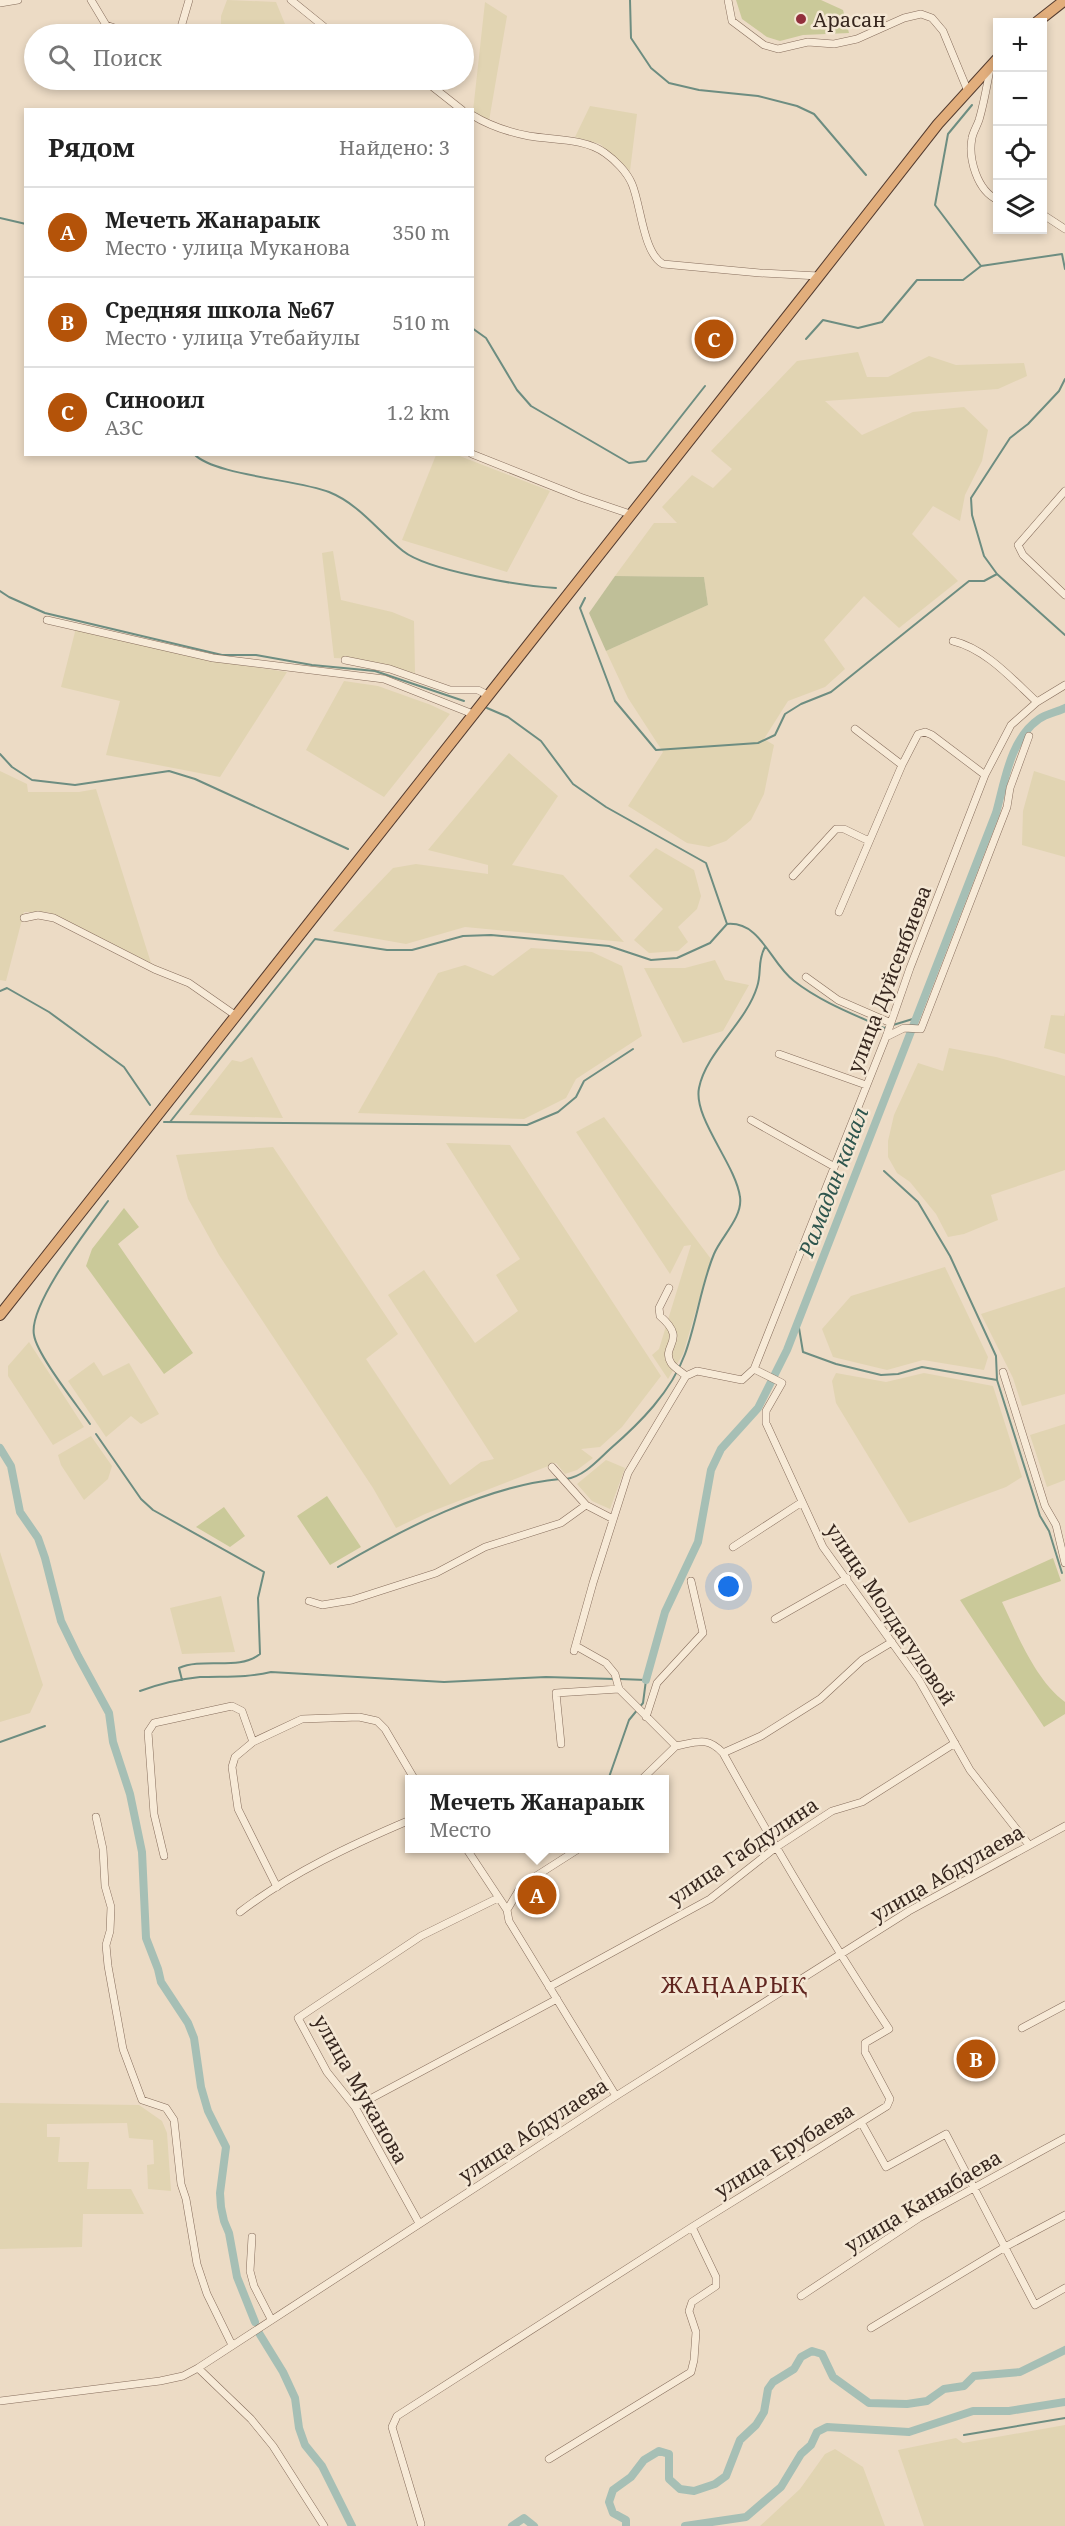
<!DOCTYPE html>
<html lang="ru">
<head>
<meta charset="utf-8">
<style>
  :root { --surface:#fff; --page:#f2f2f2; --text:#222; --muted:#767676; --line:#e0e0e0; --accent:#b45309 }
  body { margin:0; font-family:"Noto Serif",serif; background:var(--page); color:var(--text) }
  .controls { position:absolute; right:18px; top:18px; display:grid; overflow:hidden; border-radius:0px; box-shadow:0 3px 9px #0003 }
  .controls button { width:54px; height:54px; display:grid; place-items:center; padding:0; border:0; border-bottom:2px solid var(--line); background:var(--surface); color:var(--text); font:30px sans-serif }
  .you { position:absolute; left:729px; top:1587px; width:21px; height:21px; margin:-15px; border:4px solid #fff; border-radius:50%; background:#1a73e8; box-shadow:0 0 0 9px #1a73e833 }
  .badge { display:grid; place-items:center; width:39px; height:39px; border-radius:50%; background:var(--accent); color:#fff; font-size:20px; font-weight:700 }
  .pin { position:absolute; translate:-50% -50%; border:3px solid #fff; box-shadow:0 2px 6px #0006 }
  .popup { position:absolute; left:405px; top:1775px; width:264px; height:78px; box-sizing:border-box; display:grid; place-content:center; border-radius:0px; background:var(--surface); filter:drop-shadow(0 2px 4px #0005); font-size:20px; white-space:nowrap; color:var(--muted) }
  .popup b { font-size:22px; color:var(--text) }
  .popup::after { content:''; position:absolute; left:50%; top:100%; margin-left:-12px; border:12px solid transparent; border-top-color:var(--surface) }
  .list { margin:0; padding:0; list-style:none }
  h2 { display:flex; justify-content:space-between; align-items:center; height:78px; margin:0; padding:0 24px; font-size:26px }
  h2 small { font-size:20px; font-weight:400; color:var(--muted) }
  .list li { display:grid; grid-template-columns:39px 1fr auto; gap:18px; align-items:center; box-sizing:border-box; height:90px; padding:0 24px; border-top:2px solid var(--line) }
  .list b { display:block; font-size:22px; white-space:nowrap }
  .list p { margin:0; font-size:20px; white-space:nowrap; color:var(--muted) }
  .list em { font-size:20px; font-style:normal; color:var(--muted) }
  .icon { flex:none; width:33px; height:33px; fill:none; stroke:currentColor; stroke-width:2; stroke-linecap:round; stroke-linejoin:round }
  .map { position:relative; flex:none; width:1065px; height:2526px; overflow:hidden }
  .search { position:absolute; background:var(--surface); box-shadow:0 3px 9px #0003; left:24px; top:24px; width:450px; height:66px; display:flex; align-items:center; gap:15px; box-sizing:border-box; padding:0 21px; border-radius:33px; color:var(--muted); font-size:22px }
  .panel { position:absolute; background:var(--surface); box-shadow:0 3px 9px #0003; left:24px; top:108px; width:450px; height:348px; border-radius:0px }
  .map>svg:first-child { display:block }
  .farmland { fill:#e1d4b2 }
  .green { fill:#cac999 }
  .cemetery { fill:#bfbf98 }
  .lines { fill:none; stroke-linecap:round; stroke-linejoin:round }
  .stream { stroke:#6d8d81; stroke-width:2 }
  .canal { stroke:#a6bfb5; stroke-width:8 }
  .minor-casing { stroke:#866d5c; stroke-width:8 }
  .trunk-casing { stroke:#543c30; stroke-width:12 }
  .minor { stroke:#f7ead7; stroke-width:7 }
  .trunk { stroke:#e2ae7c; stroke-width:10 }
  .poi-dot { fill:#922f3c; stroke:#f4e7d4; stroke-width:2 }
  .labels { text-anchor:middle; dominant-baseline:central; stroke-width:5; stroke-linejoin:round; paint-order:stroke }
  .poi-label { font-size:20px; fill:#37271f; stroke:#f4e7d4; text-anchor:start }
  .street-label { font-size:20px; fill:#37271f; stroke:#f4e7d4 }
  .water-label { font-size:21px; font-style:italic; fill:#2f564e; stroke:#f4e7d4 }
  .quarter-label { font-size:22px; letter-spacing:1.5px; fill:#612620; stroke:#f4e7d4 }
</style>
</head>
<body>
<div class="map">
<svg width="1065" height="2526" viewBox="0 0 1065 2526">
  <rect width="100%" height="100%" fill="#ecdbc5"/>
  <path class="farmland" d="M227 0 276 2 287 29 279 34H221V16Z
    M485 2 507 16 489 121 473 111Z
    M590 106 637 114 630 171 600 144 575 137Z
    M858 352 867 377H888L929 356 956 365 1024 363 1027 376 998 389 825 401 862 435 913 412 964 407 988 430 982 461 965 495 960 521 933 506 912 534 958 581 899 628 864 596 824 640 845 669 825 687 788 701 764 739 774 745 764 794 751 820 726 841 709 847 687 843 628 806 663 752 628 698 606 651 708 605 704 577 615 576 654 523H677L662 507 692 475 713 488 732 469 711 451 797 361Z
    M436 455H457L550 491 507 572 402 540Z
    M333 551 341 600 392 612 414 621 415 673 358 659 334 658 322 553Z
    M76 628 216 661 287 672 220 777 106 755 120 701 61 687Z
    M344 681 378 686 431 705 450 714 384 797 306 750Z
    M509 753 558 796 512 865 563 875 624 942 465 927 406 944 333 931 393 868 416 864 488 874V865L428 850Z
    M0 771 27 784 28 792H79L96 789 151 963 47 912H24L6 981 0 980Z
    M1034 771 1065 781V857L1022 845 1023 811Z
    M656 848 694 870 701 896 697 909 678 927 688 942 678 951 649 953 634 940 663 909 629 876Z
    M531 948 592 952 622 966 642 1036 576 1079 566 1098 524 1119 358 1113 438 973 465 965 493 976Z
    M715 960 725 980 749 985 723 1031 683 1043 644 968H685Z
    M1065 1012V1054L1044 1048 1051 1015 1064 1016Z
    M949 1048 996 1057 1065 1076V1170L991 1195 998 1220 964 1234 948 1237 936 1214 910 1182 897 1173 888 1157V1141L894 1115 918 1063 943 1071Z
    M252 1057 283 1118 189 1115 232 1060 241 1062Z
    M604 1117 711 1259 683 1354 668 1379 652 1355 659 1349 691 1245 684 1246 670 1274 576 1132Z
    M446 1143 510 1145 661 1376 622 1427 600 1447 581 1449 593 1458 577 1470 565 1474 556 1463 425 1514 396 1528 373 1488 219 1255 188 1199 176 1155 273 1147 398 1334 366 1359 450 1485 481 1462 494 1459 388 1295 424 1270 475 1343 518 1311 496 1275 520 1259Z
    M945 1267 988 1357 984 1370 923 1360 887 1370 833 1357 822 1329 851 1296Z
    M1065 1287V1394L1022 1406 1013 1378 981 1314Z
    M29 1342 84 1427 53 1445 8 1376V1366Z
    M94 1362 103 1376 129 1363 159 1414 141 1424 131 1416 106 1437 68 1381Z
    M836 1373 886 1382 924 1373 993 1386 1022 1477 1006 1487 909 1523 836 1403 832 1381Z
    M1065 1424V1480L1047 1487 1030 1435Z
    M91 1436 112 1466 108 1479 84 1500 61 1465 58 1455Z
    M606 1460 625 1468 610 1509 592 1501 577 1484Z
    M0 1552 43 1685 30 1713 0 1722Z
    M221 1596 235 1652 182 1654 170 1608Z
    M0 2103 139 2105 162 2121 167 2133 171 2191 148 2189 147 2165 154 2164 153 2140 129 2138 127 2123 47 2124V2137H60L58 2162H89L87 2189H131L144 2214H83L82 2247 0 2249Z
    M1065 2425V2526H924L898 2450 956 2438 963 2443Z
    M835 2449 863 2467 885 2526H760L800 2489 825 2454Z"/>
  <path class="green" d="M736 0H821L843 10 849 33 803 35 780 41 767 37 742 19Z
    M124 1208 139 1227 118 1244 193 1353 164 1374 86 1266 92 1249Z
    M327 1496 361 1547 330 1565 297 1516Z
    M224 1507 245 1536 230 1547 196 1527Z
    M1053 1558 1061 1581 1002 1602C1018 1636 1035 1679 1065 1702V1714L1044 1727 960 1600Z"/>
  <path class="cemetery" d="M615 576 704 577 708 605 606 651 589 613Z"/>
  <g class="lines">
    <path class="stream" d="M630 0 631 38 651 68 669 83 699 90 758 96 797 106 814 114 866 175
      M972 105 948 134 935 205 981 266
      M0 218 26 224
      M472 328 486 338 517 390 531 406 629 463 646 461 705 386
      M806 339 823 320 858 328 882 322 917 280H963L981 266 1062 254 1065 269
      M1065 379 1059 391 1028 424 1010 438 971 498 972 515 984 556 997 574 1065 635
      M194 454C213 475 299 480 329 492 359 504 378 531 403 551 428 571 522 586 556 588
      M0 591 9 597 45 613 222 655H256L312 665 375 671 464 701
      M585 598 580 608 615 701 656 750 758 743 775 735 785 714 801 704 831 692 969 581H984L997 574
      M487 708 508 717 541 741 573 784 606 807 706 863 727 924
      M0 754 12 767 32 780 75 785 169 771 195 779 348 849
      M0 991 7 988 49 1012 124 1067 150 1105
      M893 1025 916 1018
      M164 1122 527 1125 558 1112 576 1097 584 1081 633 1049
      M170 1122 315 939 387 950H412L463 936 491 935 609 946 651 960 677 958 710 943 727 924C761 921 770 963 794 981 821 1002 853 1014 884 1028L888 1027
      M884 1171 918 1202 950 1256 996 1356 997 1380
      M798 1322 803 1352 836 1364 881 1375 898 1374 922 1367 997 1380 1040 1516 1049 1531 1062 1573
      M90 1424C77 1405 37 1355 34 1335 28 1305 90 1226 108 1201
      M96 1434 141 1499 153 1510 264 1572 258 1598 260 1654C239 1671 203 1657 179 1668L182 1680
      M566 1479C583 1477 597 1461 610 1449 640 1423 671 1392 685 1354 697 1321 701 1285 714 1254 721 1237 743 1217 740 1197 736 1165 693 1118 699 1088 706 1052 746 1023 757 987 762 973 757 961 765 947
      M338 1567C403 1529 485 1486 560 1479
      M140 1691C159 1684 179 1679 200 1677 224 1676 247 1678 271 1672L444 1682 546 1677 614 1679
      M0 1742 45 1726
      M608 1780 629 1720 643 1703 646 1680 620 1679
      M964 2435 1065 2418"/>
    <path class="canal" d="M0 1448 11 1466 20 1512 38 1538 45 1558 61 1621 78 1656 109 1713 113 1742 130 1794 142 1852 146 1938 158 1969 161 1982 188 2023 194 2038 201 2087 208 2111 226 2147 220 2193 221 2207 224 2221 229 2233 237 2277 255 2322
      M646 1680 665 1612 698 1542 711 1470 721 1449 758 1408 787 1350 996 813C1005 781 1010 739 1039 719 1046 714 1057 712 1065 708
      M259 2333 283 2372 295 2398 299 2428 305 2445 322 2466 352 2526
      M512 2526 524 2518 534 2526
      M626 2526V2520L613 2513 609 2502 613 2490 631 2477 644 2460 659 2451 669 2454V2479L680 2489 694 2491 715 2484 726 2476 740 2440 756 2425 764 2412 768 2389 773 2382 794 2369 801 2357 812 2351 822 2354 833 2377 869 2403 907 2404 927 2401 944 2389 964 2386 974 2376 1020 2372 1065 2350
      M685 2526 746 2517 781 2487 801 2454 811 2445 817 2432 827 2427 909 2432 973 2411H1009L1065 2402"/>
    <defs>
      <path id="minor" d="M91 0 106 25 132 34
        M291 0 333 34
        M728 0 732 21 764 45 778 49 808 42 834 44 857 39 904 18 921 14 932 18 943 31 967 89
        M0 3 18 0
        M179 34 189 0
        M990 69C987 86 984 103 979 120 977 126 973 132 972 138 968 158 977 191 998 200
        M424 80 462 110
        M472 115C490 126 508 132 529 136 552 140 585 138 605 153 615 160 627 172 632 184 641 205 643 253 663 264L760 273 819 276
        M1042 214 1065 229
        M472 454 580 497 630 514
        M1065 491 1018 545 1023 555 1065 595
        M47 620 213 658 384 679 473 714
        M953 641C986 649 1012 679 1037 702
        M345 660 390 669 450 690H478L488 695
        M855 729 902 765
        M793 876 836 829H844L869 841
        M839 912 902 765 918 734 925 732 932 735 985 775
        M24 918 38 915 54 918 154 969 189 983 235 1015
        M806 977 838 1000 891 1023
        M886 1037 904 1028 921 1029 1007 807 1010 788 1029 736
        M779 1054 866 1085
        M751 1120 833 1166
        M669 1288 659 1308 660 1316C689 1341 660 1345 671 1363 674 1368 682 1372 686 1376
        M754 1369 782 1383 766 1411V1423L823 1547 919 1680 970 1770 1029 1845
        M1003 1372 1045 1506 1056 1525 1065 1563
        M552 1467 586 1505 613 1519
        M733 1547 802 1502
        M309 1601 322 1605 352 1600 436 1573 485 1547 561 1523 586 1505
        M775 1619 847 1578
        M576 1646 606 1663 615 1674 619 1689 676 1746 641 1780
        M574 1651 593 1583 628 1473 686 1376 697 1371 742 1380 754 1369 886 1037 910 968 985 775 1011 725 1037 702 1065 685
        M646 1717 657 1683 703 1633 691 1581
        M253 1742 302 1719 359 1717 377 1721 385 1729 415 1780
        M561 1744 556 1693 619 1689
        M723 1753 761 1736 820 1699 862 1660 892 1642
        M96 1817 103 1849 105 1886 111 1907 110 1931 106 1945 108 1966 123 2049 142 2100 166 2108 174 2120 181 2184 186 2199 197 2264 207 2294 232 2345
        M466 1848 507 1910 509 1921 616 2096
        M164 1856 154 1814 148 1732 154 1723 232 1706 242 1711 253 1742 235 1757 232 1767 238 1809 277 1887
        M507 1910 522 1885 580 1848
        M240 1912C291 1873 351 1845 410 1820
        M549 1987 710 1899 775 1848 832 1811 862 1802 955 1743
        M1022 2028 1065 2005
        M355 2107 557 1999
        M861 2122 886 2167 946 2134 1035 2305 1065 2288
        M419 2223 355 2107 327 2072 298 2018 421 1936 498 1898
        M252 2237 250 2271 254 2286 271 2319
        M801 2296 919 2218 1065 2138
        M871 2328 1005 2247 1065 2215
        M198 2368 251 2419 273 2446 324 2526
        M0 2401 160 2381 183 2376 198 2368 616 2096 909 1911 1065 1826
        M549 2459 691 2372 694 2360 696 2332 689 2311 692 2302 716 2286V2277L692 2227
        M421 2524 392 2427 397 2416 692 2227 887 2106 890 2099 865 2052V2043L889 2029C829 1939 775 1847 723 1753 707 1736 697 1742 676 1746"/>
      <path id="trunk" d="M1037 22 1065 0
        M0 1315 819 276 938 124 998 58"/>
    </defs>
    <use href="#minor" class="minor-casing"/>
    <use href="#trunk" class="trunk-casing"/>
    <use href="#minor" class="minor"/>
    <use href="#trunk" class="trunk"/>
  </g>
  <circle class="poi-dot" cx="801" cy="19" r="6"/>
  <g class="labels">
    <g class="poi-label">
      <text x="813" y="19">Арасан</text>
    </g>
    <g class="street-label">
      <text transform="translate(889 979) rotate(-69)">улица Дуйсенбиева</text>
      <text transform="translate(891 1614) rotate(56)">улица Молдагуловой</text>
      <text transform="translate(743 1851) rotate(-34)">улица Габдулина</text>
      <text transform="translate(947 1873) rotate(-30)">улица Абдулаева</text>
      <text transform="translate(361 2089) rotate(60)">улица Муканова</text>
      <text transform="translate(533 2130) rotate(-33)">улица Абдулаева</text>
      <text transform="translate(784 2150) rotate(-32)">улица Ерубаева</text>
      <text transform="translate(923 2201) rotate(-31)">улица Каныбаева</text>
    </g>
    <g class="water-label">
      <text transform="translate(833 1182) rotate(-69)">Рамадан канал</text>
    </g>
    <g class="quarter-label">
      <text x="735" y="1984">ЖАҢААРЫҚ</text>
    </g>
  </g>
</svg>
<div class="controls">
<button>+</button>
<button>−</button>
<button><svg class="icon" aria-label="locate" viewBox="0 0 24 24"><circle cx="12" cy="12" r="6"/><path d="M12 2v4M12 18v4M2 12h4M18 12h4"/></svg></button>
<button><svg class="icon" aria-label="layers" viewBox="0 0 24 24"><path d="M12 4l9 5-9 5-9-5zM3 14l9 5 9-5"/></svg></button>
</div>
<div class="you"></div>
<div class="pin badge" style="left:537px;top:1895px">A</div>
<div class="popup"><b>Мечеть Жанараык</b>Место</div>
<div class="pin badge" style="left:976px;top:2059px">B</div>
<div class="pin badge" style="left:714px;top:339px">C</div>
<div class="search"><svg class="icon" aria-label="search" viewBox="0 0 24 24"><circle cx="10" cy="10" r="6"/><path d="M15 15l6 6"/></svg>Поиск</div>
<section class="panel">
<h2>Рядом<small>Найдено: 3</small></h2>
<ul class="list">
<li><span class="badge">A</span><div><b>Мечеть Жанараык</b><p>Место · улица Муканова</p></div><em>350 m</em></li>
<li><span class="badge">B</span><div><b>Средняя школа №67</b><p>Место · улица Утебайулы</p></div><em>510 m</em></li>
<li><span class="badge">C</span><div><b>Синооил</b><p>АЗС</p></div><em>1.2 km</em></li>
</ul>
</section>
</div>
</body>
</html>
